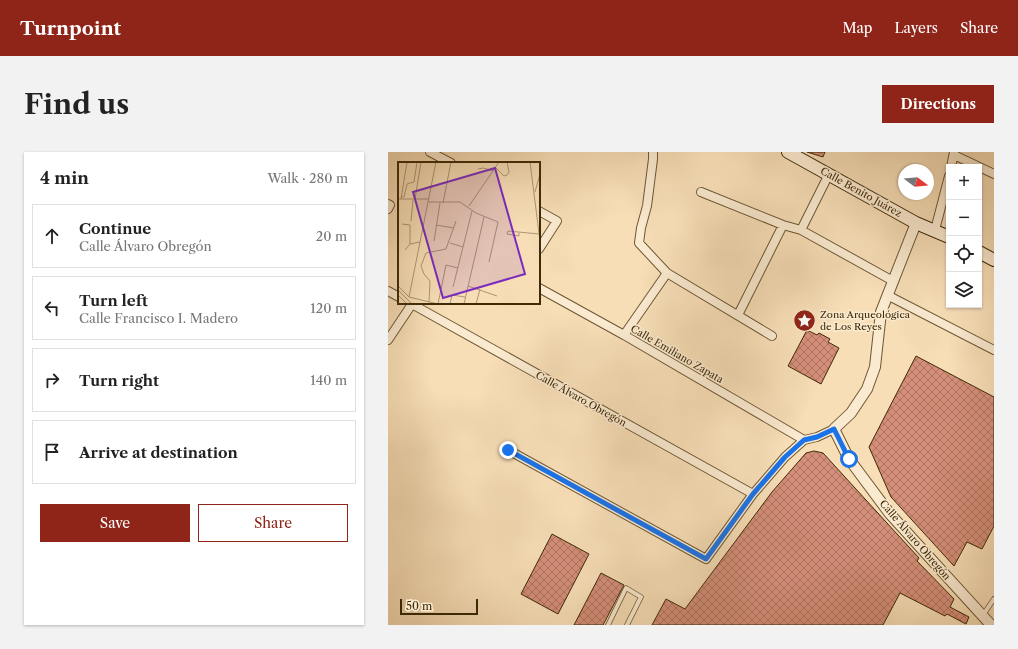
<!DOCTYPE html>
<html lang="en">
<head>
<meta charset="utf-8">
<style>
  :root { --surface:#fff; --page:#f2f2f2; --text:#222; --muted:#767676; --line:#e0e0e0; --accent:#8f2418 }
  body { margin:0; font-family:"Libre Caslon Text",serif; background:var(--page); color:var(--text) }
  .controls { position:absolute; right:12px; top:12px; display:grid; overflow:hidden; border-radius:0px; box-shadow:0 1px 3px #0004 }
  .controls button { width:36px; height:36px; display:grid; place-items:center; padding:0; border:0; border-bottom:1px solid var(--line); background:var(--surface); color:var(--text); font:20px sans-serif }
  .compass { position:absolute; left:510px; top:12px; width:36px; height:36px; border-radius:50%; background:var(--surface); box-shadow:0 1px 3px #0004; rotate:106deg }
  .scale { position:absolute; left:12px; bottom:10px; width:78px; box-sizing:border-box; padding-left:4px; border:2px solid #3f2a07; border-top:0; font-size:11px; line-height:14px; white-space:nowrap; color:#3f2a07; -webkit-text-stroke:3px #faead0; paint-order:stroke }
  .stop { position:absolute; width:12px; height:12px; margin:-9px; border:3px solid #1a73e8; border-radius:50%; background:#fff }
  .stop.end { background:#1a73e8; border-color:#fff; box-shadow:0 1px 4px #0008 }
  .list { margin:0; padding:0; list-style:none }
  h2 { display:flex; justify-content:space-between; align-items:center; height:52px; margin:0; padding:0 16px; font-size:17px }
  h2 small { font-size:13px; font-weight:400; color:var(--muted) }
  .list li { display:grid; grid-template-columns:26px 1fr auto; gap:12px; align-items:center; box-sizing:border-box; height:64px; margin:0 8px 8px; padding:0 8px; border:1px solid var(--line); border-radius:0px }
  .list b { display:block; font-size:15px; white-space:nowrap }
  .list p { margin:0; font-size:13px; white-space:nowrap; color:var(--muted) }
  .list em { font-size:13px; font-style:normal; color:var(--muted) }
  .actions { display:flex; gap:8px; padding:12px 16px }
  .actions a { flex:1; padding:9px 0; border:1px solid var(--accent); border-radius:0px; text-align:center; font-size:14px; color:var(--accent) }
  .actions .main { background:var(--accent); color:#fff }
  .icon { flex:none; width:22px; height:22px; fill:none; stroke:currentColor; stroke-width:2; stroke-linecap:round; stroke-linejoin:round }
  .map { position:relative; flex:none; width:606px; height:473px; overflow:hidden; border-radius:0px }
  header { display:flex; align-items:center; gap:24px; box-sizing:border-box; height:56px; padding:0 20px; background:var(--accent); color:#fff }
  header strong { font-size:19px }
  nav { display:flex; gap:22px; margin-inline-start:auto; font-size:14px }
  .intro { display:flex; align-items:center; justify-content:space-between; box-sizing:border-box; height:96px; padding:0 24px }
  h1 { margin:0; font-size:28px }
  .button { padding:10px 18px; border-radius:0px; background:var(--accent); color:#fff; font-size:14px; font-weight:700 }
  main { display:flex; gap:24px; padding:0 24px }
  aside { flex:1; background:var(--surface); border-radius:0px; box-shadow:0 1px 3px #0004 }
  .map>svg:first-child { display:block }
  .building { fill:url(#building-cross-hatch); stroke:#3f2a07 }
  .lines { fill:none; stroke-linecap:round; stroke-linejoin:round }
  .service-casing { stroke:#6d5733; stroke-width:5.5 }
  .minor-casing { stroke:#6d5733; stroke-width:10 }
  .tertiary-casing { stroke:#6d5733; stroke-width:12 }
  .secondary-casing { stroke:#3f2a07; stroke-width:14 }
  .service { stroke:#faead0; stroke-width:4 }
  .minor { stroke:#faead0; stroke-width:8 }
  .tertiary { stroke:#faead0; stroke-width:10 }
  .secondary { stroke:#faead0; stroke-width:12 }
  .route { stroke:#1a73e8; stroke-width:5 }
  .labels { text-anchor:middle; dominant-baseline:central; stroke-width:3; stroke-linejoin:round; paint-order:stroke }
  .street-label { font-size:10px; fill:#3f2a07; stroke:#faead0 }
  .poi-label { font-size:10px; fill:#3f2a07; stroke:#faead0; text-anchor:start }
  .inset-road { fill:none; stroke:#ad9671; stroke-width:1 }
  .view { fill:#7b2cbf; fill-opacity:0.15; stroke:#7b2cbf; stroke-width:2 }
  .inset-edge { fill:none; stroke:#3f2a07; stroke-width:2 }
</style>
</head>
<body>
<header>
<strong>Turnpoint</strong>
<nav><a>Map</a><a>Layers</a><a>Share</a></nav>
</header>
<div class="intro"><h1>Find us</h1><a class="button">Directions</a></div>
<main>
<aside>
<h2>4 min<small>Walk · 280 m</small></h2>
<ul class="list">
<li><svg class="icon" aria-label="ahead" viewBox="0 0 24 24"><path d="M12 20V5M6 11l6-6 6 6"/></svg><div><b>Continue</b><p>Calle Álvaro Obregón</p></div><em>20 m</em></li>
<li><svg class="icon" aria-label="left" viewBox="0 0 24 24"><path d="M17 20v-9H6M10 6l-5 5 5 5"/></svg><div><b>Turn left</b><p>Calle Francisco I. Madero</p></div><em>120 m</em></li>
<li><svg class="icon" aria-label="right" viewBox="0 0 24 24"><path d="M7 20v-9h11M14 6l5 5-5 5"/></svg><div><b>Turn right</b></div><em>140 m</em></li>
<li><svg class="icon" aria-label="arrive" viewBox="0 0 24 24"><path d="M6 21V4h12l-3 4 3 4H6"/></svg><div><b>Arrive at destination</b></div></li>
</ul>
<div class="actions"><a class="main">Save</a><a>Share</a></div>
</aside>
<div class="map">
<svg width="606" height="473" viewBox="0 0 606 473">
  <defs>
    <pattern id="building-cross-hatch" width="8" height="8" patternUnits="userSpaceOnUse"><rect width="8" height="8" fill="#d48e79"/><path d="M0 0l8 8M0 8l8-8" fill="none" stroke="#ad7461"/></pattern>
  </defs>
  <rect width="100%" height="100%" fill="#f7deb7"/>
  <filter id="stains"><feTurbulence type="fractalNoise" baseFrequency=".005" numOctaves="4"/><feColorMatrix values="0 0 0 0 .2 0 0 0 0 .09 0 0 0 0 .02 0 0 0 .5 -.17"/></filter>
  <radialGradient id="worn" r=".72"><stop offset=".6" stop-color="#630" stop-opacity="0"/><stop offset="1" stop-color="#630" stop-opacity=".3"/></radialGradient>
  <path class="building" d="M419 0H437L435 5Z
    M419 178 429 183 431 181 442 187 440 190 451 196 433 232 400 214Z
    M528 204 606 245V374L594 397 579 390 566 414 503 345 481 295Z
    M426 299 435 301 531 406 529 409 566 447 562 455 581 465 578 472 559 462 557 464 512 441 495 473H264L278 447 297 457 384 340 418 301Z
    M164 382 201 402 170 462 133 442Z
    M213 421 236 433 215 473H186Z"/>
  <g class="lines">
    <defs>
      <path id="service" d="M595 463 606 447
        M220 473 238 436 253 445 239 473"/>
      <path id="minor" d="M42 0 63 11
        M265 0V7L259 54 253 76 251 91 279 121 384 184
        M566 3 606 22
        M563 15 566 0
        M313 40 395 73 413 78 505 129
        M0 52 2 53 0 57
        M151 59 169 69 151 97
        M413 78 441 22
        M547 78 561 24
        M151 136 236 183 416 288
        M0 139 11 145
        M499 143 606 198
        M22 151 365 342
        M350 163 395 73
        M236 183 279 121
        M0 188 24 152
        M120 298 318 407 365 342 397 305 416 288 429 285 446 277"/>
      <path id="tertiary" d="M528 71 493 160 487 215 479 237 463 261 446 277 461 307 502 362 603 473"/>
      <path id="secondary" d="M400 0 528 71 561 85
        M591 100 606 108"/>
    </defs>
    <use href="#service" class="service-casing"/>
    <use href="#minor" class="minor-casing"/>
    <use href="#tertiary" class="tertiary-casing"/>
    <use href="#secondary" class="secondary-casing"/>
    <use href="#service" class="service"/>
    <use href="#minor" class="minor"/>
    <use href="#tertiary" class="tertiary"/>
    <use href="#secondary" class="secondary"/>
  </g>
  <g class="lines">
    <path class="route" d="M120 298 318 407 365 342 397 305 416 288 429 285 446 277 461 307"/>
  </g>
  <defs>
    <symbol id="sight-disc" viewBox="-11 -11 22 22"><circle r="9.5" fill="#8f2418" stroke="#faead0"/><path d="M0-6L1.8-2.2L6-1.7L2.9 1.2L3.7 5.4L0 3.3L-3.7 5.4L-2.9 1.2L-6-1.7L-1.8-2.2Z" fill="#fff"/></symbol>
  </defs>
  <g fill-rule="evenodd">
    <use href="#sight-disc" x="404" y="156" width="25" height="25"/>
  </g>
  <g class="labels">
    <g class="street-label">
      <text transform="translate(473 40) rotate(29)">Calle Benito Juárez</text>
      <text transform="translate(289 202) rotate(30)">Calle Emiliano Zapata</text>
      <text transform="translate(193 247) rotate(29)">Calle Álvaro Obregón</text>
      <text transform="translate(527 388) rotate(49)">Calle Álvaro Obregón</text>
    </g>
    <g class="poi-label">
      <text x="432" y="162">Zona Arqueológica<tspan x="432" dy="12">de Los Reyes</tspan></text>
    </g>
  </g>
  <g transform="translate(10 10)">
    <rect width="142" height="142" fill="#f7deb7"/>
    <path class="inset-road" d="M132 0 142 79M98 6 106 14 109 13 111 10 109 0M80 7 85 6 96 9M137 30 142 12M3 35H6L9 22 16 20 19 0M0 37H31M3 37 9 0M17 37 23 0M31 40H62L78 51 100 60 91 100M45 41 53 0M71 44 101 0M13 59 15 38M4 62 12 63V82M38 63 56 66M110 69 141 72M110 69 109 72 121 74V71M36 79 42 41M52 81 65 85M7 88 12 82 22 80M0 124 11 135 40 142 48 103 60 106M70 124 99 134M55 125 74 49M0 128 14 142M0 133 9 142M11 135 38 0M31 140 32 119 26 112 23 104 28 91 48 87 58 59M52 142 54 133 67 135M66 142 86 55M78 142 82 127"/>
    <path class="view" d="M97 6 127 112 45 136 15 30Z"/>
    <rect width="142" height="142" class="inset-edge"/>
  </g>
  <rect width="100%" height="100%" filter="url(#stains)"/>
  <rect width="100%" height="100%" fill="url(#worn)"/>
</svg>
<div class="controls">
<button>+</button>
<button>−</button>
<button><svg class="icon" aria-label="locate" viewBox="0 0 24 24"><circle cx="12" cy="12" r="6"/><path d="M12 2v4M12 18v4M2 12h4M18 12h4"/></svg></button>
<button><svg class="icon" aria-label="layers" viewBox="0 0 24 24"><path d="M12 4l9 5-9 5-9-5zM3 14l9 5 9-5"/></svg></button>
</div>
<svg class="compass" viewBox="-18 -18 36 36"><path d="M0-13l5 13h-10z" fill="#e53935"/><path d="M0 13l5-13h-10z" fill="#767676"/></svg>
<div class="scale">50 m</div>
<div class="stop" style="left:461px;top:307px"></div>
<div class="stop end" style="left:120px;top:298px"></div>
</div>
</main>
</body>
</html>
